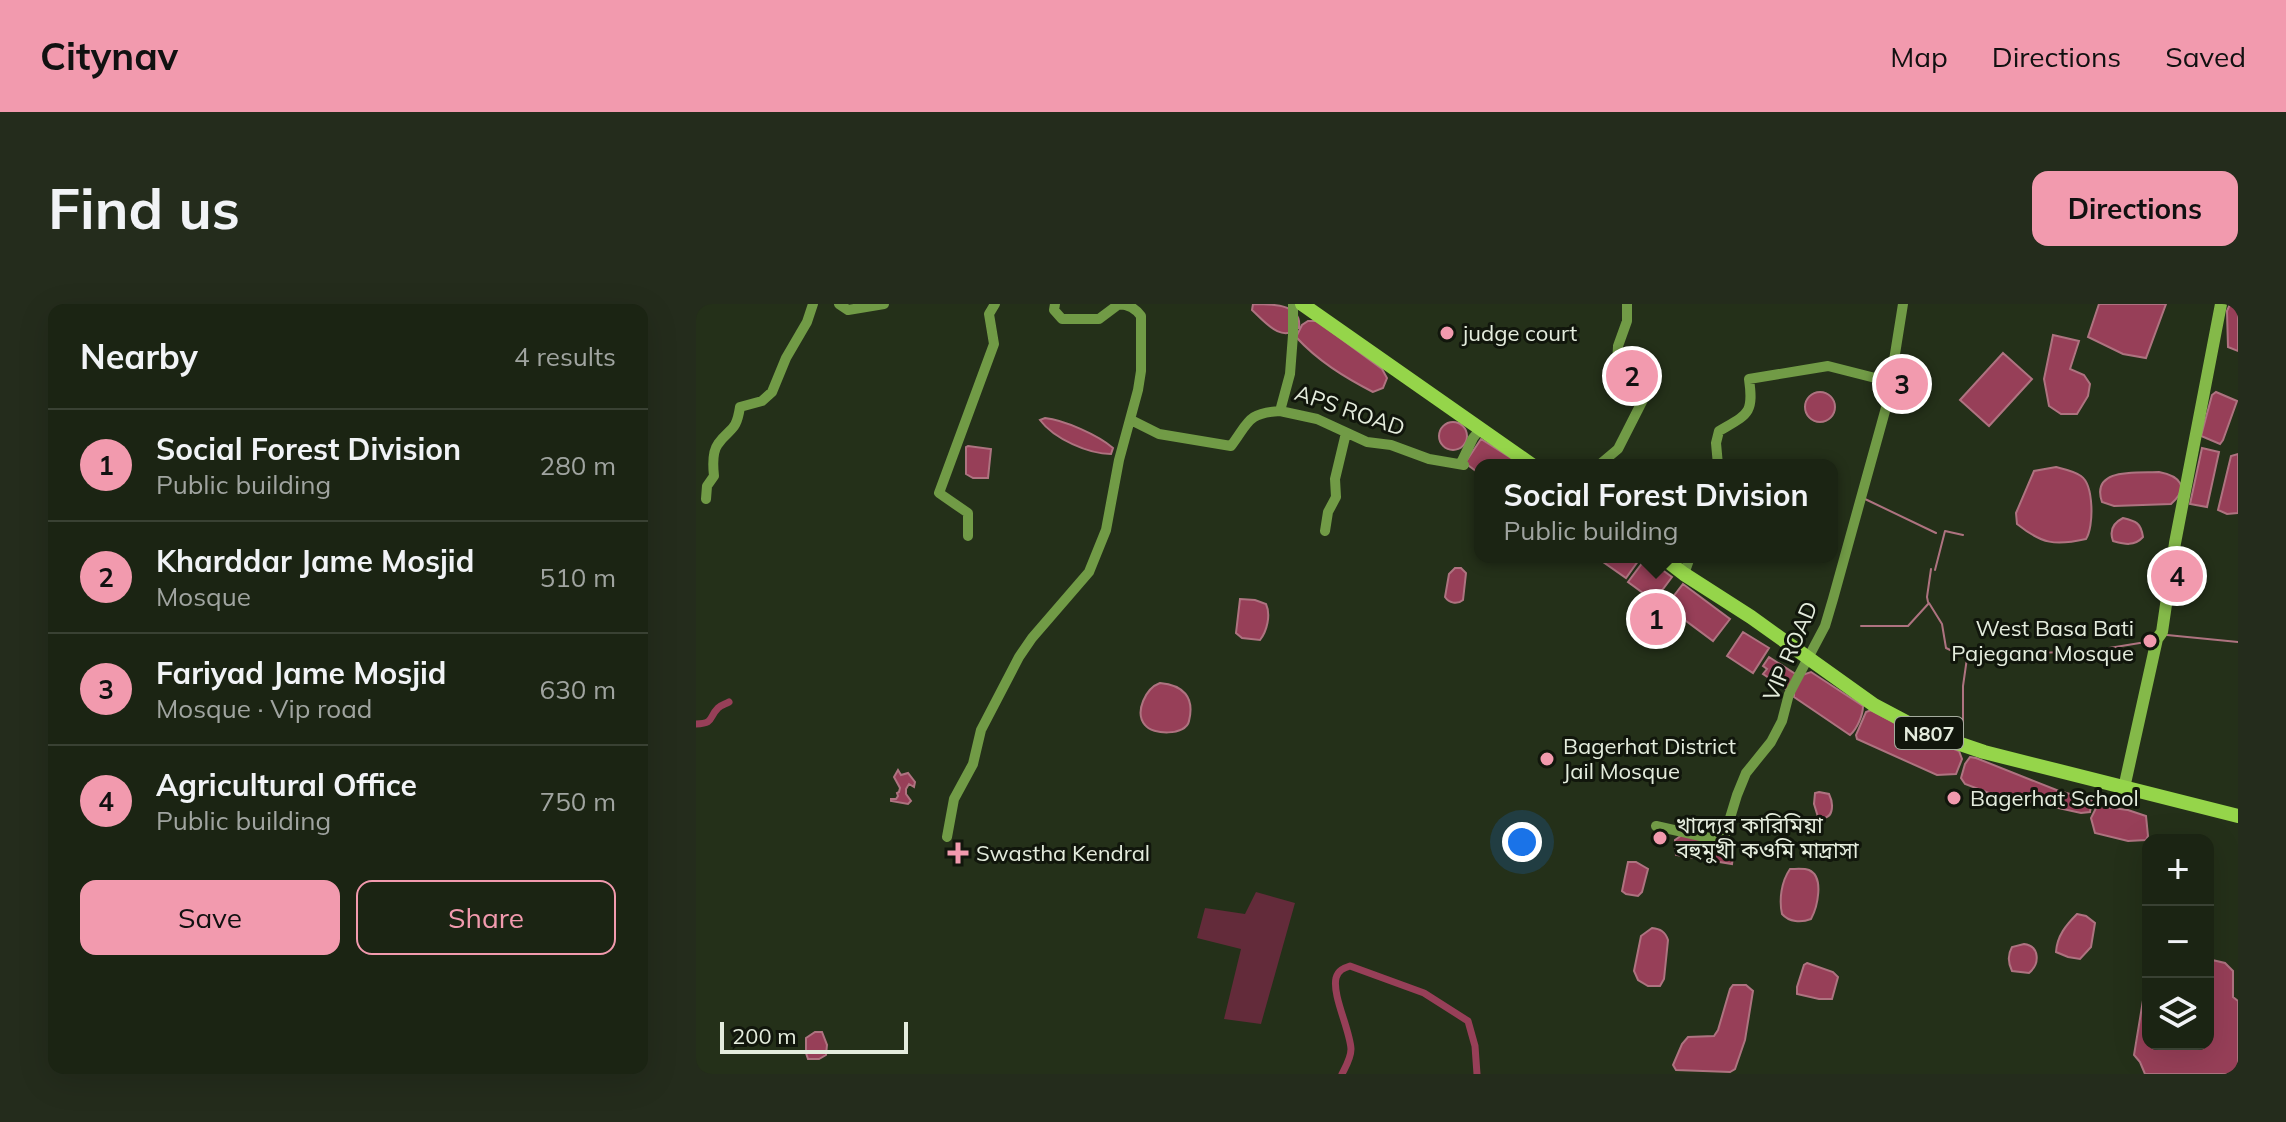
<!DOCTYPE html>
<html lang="en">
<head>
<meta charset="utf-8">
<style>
  :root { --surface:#1b2413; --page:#242c1c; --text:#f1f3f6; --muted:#a0a4a0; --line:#394133; --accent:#f29aae }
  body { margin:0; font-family:Mulish,"Noto Sans Bengali",sans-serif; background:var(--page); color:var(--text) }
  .controls { position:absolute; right:24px; bottom:24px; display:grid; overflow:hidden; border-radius:16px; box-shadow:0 8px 32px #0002 }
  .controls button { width:72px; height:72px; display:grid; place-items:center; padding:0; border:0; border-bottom:2px solid var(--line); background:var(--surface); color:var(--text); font:40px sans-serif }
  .scale { position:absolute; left:24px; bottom:20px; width:188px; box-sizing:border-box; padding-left:8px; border:4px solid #e4ecdd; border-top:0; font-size:22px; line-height:28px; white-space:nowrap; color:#e4ecdd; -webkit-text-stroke:6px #11160c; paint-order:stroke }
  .you { position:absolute; left:826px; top:538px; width:28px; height:28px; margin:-20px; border:6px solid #fff; border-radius:50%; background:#1a73e8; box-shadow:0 0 0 12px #1a73e833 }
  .badge { display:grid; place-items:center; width:52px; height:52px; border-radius:50%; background:var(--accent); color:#111; font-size:26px; font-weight:700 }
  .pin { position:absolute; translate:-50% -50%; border:4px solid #fff; box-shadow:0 2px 8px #0006 }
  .popup { position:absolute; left:778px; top:155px; width:364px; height:104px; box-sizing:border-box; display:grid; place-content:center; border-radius:16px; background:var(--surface); filter:drop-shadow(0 2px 6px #0005); font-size:26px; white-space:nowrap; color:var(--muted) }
  .popup b { font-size:30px; color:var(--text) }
  .popup::after { content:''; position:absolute; left:50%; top:100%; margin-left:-16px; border:16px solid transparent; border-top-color:var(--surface) }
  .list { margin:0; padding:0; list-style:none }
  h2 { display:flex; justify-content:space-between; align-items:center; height:104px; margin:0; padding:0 32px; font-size:34px }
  h2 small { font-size:26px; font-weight:400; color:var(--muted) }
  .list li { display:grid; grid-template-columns:52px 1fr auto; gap:24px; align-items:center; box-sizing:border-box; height:112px; padding:0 32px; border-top:2px solid var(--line) }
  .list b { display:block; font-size:30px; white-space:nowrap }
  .list p { margin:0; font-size:26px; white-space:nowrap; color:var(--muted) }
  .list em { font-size:26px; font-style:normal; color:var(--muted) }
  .actions { display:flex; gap:16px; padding:24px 32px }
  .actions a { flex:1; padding:18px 0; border:2px solid var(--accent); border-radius:16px; text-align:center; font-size:28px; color:var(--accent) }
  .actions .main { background:var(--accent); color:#111 }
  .icon { flex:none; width:44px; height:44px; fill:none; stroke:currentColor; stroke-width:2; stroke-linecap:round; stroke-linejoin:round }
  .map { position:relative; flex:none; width:1542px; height:770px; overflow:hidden; border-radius:16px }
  header { display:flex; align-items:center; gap:48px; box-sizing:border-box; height:112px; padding:0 40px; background:var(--accent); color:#111 }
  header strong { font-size:38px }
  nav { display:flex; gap:44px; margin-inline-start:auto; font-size:28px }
  .intro { display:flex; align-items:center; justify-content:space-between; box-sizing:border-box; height:192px; padding:0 48px }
  h1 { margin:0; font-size:56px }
  .button { padding:20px 36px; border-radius:16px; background:var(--accent); color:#111; font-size:28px; font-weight:700 }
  main { display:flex; gap:48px; padding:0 48px }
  aside { flex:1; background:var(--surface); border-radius:16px; box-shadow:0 8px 32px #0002 }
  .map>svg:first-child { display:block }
  .green { fill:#632b3a }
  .water { fill:#973f58; stroke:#ae7380; stroke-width:2 }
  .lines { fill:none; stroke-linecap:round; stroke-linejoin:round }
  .stream { stroke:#ae7380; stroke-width:2 }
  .canal { stroke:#973f58; stroke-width:7 }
  .secondary { stroke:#719b46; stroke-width:10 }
  .primary { stroke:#84b949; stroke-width:12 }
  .highway { stroke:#95d54a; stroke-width:14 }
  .poi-dot { fill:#f29aae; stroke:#11160c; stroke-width:3 }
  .labels { text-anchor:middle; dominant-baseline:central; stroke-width:6; stroke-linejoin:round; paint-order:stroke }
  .shield { fill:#11160c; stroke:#a5ac9e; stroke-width:2 }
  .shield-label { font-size:20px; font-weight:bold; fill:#e4ecdd }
  .poi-label { font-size:22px; fill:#e4ecdd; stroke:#11160c; text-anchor:start }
  .street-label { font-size:22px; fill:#e4ecdd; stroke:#11160c }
</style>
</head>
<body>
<header>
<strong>Citynav</strong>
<nav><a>Map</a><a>Directions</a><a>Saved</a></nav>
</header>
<div class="intro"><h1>Find us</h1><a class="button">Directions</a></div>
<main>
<aside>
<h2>Nearby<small>4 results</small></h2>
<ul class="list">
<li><span class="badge">1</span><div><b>Social Forest Division</b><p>Public building</p></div><em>280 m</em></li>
<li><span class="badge">2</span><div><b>Kharddar Jame Mosjid</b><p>Mosque</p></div><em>510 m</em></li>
<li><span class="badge">3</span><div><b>Fariyad Jame Mosjid</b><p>Mosque · Vip road</p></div><em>630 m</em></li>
<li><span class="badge">4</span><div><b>Agricultural Office</b><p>Public building</p></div><em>750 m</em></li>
</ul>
<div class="actions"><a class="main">Save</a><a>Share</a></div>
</aside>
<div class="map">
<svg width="1542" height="770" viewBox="0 0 1542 770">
  <rect width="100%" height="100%" fill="#243019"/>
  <path class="green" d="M560 588 599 599 565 720 528 715 545 645 501 634 509 604 549 610Z"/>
  <path class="water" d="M557 0C576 0 606 0 603 23 586 40 569 18 556 6Z
    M1403 0H1470L1450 54 1427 50 1392 33Z
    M1534 0H1542V47L1532 43 1531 7Z
    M612 17H621L686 65 691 74 687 84 677 88C648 73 622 57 600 33L606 21Z
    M1357 31 1383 37 1374 65 1388 71 1394 80 1392 92 1381 110H1365L1353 102 1348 75Z
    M1307 49 1336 75 1293 122 1264 96Z
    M1520 88 1541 97 1527 136 1524 140 1505 132 1516 91Z
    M1109 103a15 15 0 1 1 30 0a15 15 0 1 1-30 0Z
    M349 114C368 116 402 131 417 144L415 150C393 150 358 135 344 116Z
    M743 132a14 14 0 1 1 28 0a14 14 0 1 1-28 0Z
    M785 135 826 161H784V170L769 159Z
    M272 142 295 145 292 174H277L270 170V143Z
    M1506 144 1523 148 1511 203 1494 200Z
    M1542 150V209L1531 210 1522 206 1535 152Z
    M1360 163C1368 165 1378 167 1385 172 1398 181 1398 223 1390 235 1359 242 1346 240 1321 220L1320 209 1338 167Z
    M1463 168C1484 172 1494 183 1475 200L1418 202 1406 198C1394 163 1442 169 1463 168Z
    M1427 214C1440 217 1445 219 1447 233 1438 243 1428 240 1417 237 1413 226 1417 219 1427 214Z
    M900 253H945L930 274Z
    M950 254 976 273 958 297 932 278Z
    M759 264H765L770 269 767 296C761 301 753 299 749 293L753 270Z
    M987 280 1034 315 1017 337 970 302Z
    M544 295 559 296 570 300C575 311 571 327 564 336L546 334 540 329Z
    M1047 328 1073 344 1057 369 1031 352Z
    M1073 353 1101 371 1091 386 1067 370 1071 365 1067 362Z
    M1115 368 1167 402C1167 411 1161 425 1154 431L1098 393V388L1106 371Z
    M464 379C487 381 499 393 493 417 490 432 456 431 449 421 438 408 450 384 464 379Z
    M1175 406 1220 430 1263 447 1266 455 1260 470 1241 471 1161 435 1160 431 1170 408Z
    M1274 453 1280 454 1363 487 1396 496 1394 508 1385 509 1293 489 1269 480 1265 474 1269 460Z
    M202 466 205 471 212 469 219 478 218 483 213 480 210 485V490L215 497 212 500 195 497V495H200L202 492 201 489 203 488 204 484 198 473Z
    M1123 488 1133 490C1138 500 1138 518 1122 513L1118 500 1119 489Z
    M1401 502 1432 506 1450 512 1452 532 1450 536 1432 537 1399 529 1395 514Z
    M986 531 1035 540 1038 546 1036 560 980 551 979 536Z
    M932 558H940L952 565 946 588 942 592 930 590 926 587Z
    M1094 565C1100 565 1108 564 1113 566 1129 573 1121 604 1115 615 1105 619 1093 618 1086 610 1083 596 1085 578 1094 565Z
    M1381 610 1390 612 1399 619 1395 643 1384 655 1372 653 1360 648C1361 632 1370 621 1381 610Z
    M956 624C964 625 969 627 972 636L968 675 964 682H952L942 676 938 667 945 632Z
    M1328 640C1344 642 1344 660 1333 669L1316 667C1312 659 1312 650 1316 643Z
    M1512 655 1529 659 1537 667V693L1542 697V770H1449L1444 758 1438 751 1452 666V740H1512Z
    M1111 659 1137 668 1142 673 1136 695H1123L1101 690V683L1108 661Z
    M1037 681H1050L1057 687 1049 736 1039 765 1034 768 980 766 977 761 986 740 992 733 1018 732 1022 726 1034 685Z
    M119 728H126L131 741 130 751 123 755H112L110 749V734Z"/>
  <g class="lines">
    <path class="stream" d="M1169 195 1240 229
      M1239 266 1249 227 1267 231
      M1232 298 1231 293 1235 265
      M1165 322H1212L1233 299 1246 320 1250 344 1271 354 1267 382V435
      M1471 331 1542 338
      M1274 353 1401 346 1456 337"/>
    <path class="canal" d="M0 420C19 419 12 414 22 404 25 401 30 400 33 398
      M646 770C650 762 655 754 655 745 654 726 636 691 640 674 642 666 648 664 654 662L728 689 772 717 779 742 781 770"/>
    <path class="secondary" d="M143 0 152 6 188 0
      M597 0V31L594 70 584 107 621 115 671 138 695 141 733 155 768 161
      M435 116 463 130 535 142C553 118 551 109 584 107
      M765 159 777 134 785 124
      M903 161 922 145 952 86 920 77 922 42 931 17V0
      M1022 161 1020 139 1023 127C1052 110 1058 110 1053 75L1132 62 1195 78
      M10 195 11 182 18 172C17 163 16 148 22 140 34 123 40 129 44 103L66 97 76 88 90 54 111 18 117 0
      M629 227 632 208 640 193 639 175 650 129
      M272 232V209L243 189 298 40 293 10 299 0
      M988 270 994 253
      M960 522 1027 537 1041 491 1050 469 1075 438 1086 417 1093 390 1129 322 1137 295 1191 100 1207 0
      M251 533 258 495 277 460 285 426 323 353 336 334 393 268 410 226 423 156 442 86 445 67V12C439 4 433 1 423 0L403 15H366L358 6 359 0"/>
    <path class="primary" d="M1428 484 1461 335 1466 328 1479 239 1525 0"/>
    <path class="highway" d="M606 0 836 161
      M966 253 988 270 1055 313 1178 401 1229 428 1288 448 1542 512"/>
  </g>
  <g class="poi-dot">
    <circle cx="751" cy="29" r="8"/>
    <circle cx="1454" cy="337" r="8"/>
    <circle cx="851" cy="455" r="8"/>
    <circle cx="1258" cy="494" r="8"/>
    <circle cx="964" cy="534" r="8"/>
    <path d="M258 537h8v8h8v8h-8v8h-8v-8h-8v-8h8z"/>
  </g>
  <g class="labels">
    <rect class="shield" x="1199" y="413" width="68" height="32" rx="6"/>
    <g class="shield-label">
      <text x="1233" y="429">N807</text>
    </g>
    <g class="poi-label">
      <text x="767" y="29">judge court</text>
      <text x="1438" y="324" text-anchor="end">West Basa Bati<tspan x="1438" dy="25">Pajegana Mosque</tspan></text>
      <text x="867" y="442">Bagerhat District<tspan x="867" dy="25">Jail Mosque</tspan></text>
      <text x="1274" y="494">Bagerhat School</text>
      <text x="980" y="521">খাদ্যের কারিমিয়া<tspan x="980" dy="25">বহুমুখী কওমি মাদ্রাসা</tspan></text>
      <text x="280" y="549">Swastha Kendral</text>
    </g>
    <g class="street-label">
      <text transform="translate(654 106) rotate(19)">APS ROAD</text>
      <text transform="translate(1094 347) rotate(-67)">VIP ROAD</text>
    </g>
  </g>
</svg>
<div class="controls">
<button>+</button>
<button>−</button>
<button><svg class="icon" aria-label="layers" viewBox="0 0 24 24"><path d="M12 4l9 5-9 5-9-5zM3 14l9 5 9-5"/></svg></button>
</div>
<div class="scale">200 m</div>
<div class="you"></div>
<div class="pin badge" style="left:960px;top:315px">1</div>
<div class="popup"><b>Social Forest Division</b>Public building</div>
<div class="pin badge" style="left:936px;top:72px">2</div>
<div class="pin badge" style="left:1206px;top:80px">3</div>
<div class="pin badge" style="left:1481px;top:272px">4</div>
</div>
</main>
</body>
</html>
